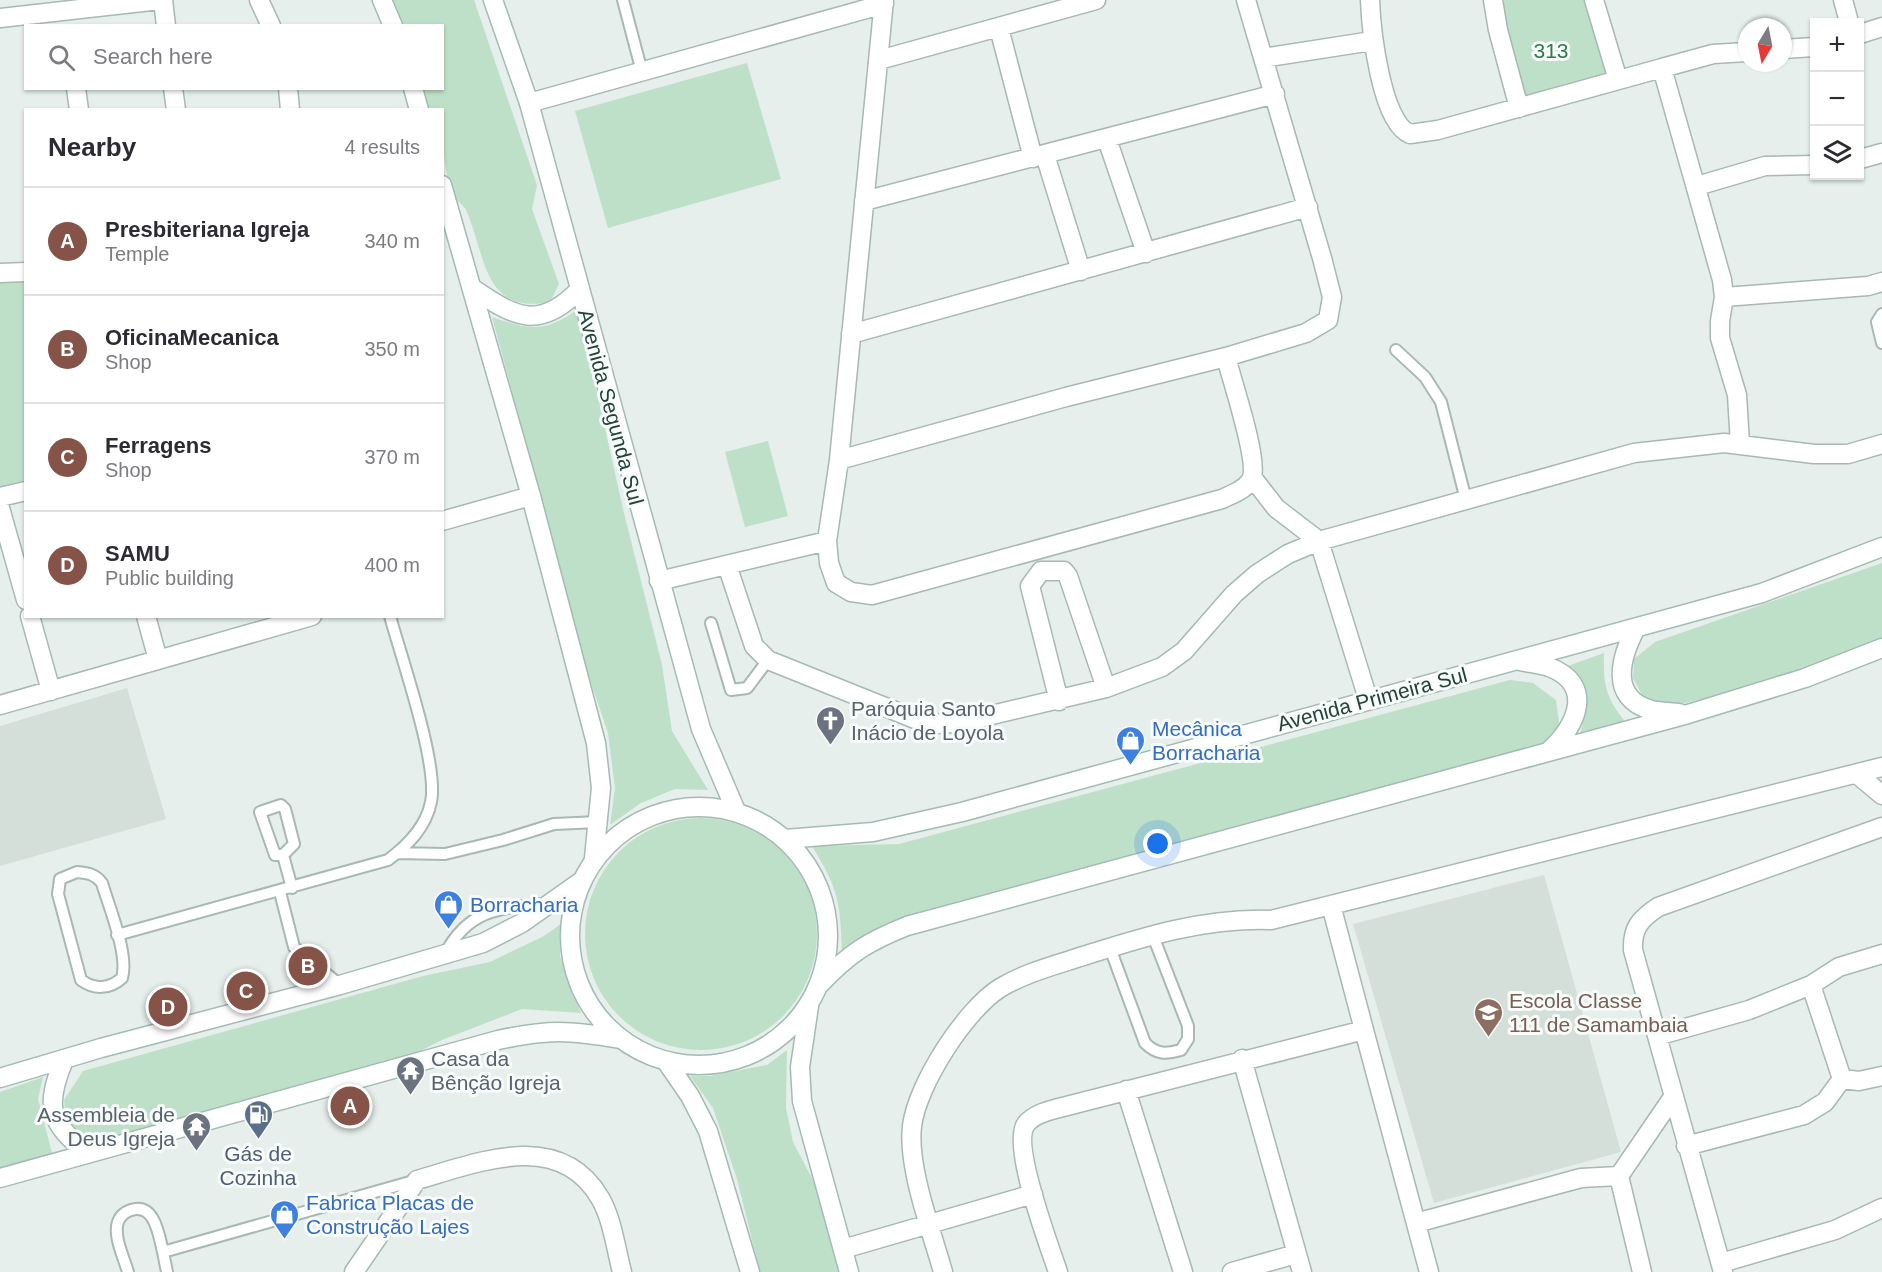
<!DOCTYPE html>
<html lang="en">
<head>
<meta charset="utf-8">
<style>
  :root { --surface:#fff; --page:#f2f2f3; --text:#2b2b33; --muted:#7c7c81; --line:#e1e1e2; --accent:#855347 }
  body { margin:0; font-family:Helvetica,sans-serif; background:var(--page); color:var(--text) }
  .controls { position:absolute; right:18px; top:18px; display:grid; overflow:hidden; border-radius:0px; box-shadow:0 2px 4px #0004 }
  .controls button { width:54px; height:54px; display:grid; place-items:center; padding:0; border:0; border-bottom:2px solid var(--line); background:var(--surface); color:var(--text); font:30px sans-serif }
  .compass { position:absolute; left:1738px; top:18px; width:54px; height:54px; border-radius:50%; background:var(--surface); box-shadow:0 2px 4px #0004; rotate:190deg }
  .you { position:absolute; left:1158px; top:844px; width:21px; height:21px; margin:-15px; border:4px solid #fff; border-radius:50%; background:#1a73e8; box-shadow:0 0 0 9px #1a73e833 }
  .badge { display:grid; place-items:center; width:39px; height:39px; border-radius:50%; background:var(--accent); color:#fff; font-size:20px; font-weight:700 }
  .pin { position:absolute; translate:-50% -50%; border:3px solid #fff; box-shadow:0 2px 6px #0006 }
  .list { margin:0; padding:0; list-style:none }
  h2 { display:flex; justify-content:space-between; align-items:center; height:78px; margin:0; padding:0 24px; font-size:26px }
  h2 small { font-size:20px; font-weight:400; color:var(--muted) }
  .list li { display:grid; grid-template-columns:39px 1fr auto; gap:18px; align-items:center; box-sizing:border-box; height:108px; padding:0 24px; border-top:2px solid var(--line) }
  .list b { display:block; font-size:22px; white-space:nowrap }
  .list p { margin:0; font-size:20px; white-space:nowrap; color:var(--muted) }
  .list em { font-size:20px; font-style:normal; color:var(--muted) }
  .icon { flex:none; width:33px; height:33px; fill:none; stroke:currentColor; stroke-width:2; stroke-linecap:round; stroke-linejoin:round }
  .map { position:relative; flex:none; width:1882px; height:1272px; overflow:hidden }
  .search { position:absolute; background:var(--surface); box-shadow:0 2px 4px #0004; left:24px; top:24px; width:420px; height:66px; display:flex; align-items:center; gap:15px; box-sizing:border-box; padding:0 21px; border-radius:0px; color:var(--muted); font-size:22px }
  .panel { position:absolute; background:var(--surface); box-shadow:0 2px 4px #0004; left:24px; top:108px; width:420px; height:510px; border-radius:0px }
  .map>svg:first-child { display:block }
  .built { fill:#d4dfda }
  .green { fill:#bfe0c8 }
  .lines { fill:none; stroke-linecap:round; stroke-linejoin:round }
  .service-casing { stroke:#a8b8b2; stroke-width:14 }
  .minor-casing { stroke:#a8b8b2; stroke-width:21 }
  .secondary-casing { stroke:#a4bbb3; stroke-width:21 }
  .service { stroke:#fff; stroke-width:10 }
  .minor { stroke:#fff; stroke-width:18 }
  .secondary { stroke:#fff; stroke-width:18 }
  .labels { text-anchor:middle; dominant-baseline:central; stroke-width:6; stroke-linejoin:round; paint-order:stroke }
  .park-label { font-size:21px; fill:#2d7a4b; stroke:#f7fbf9 }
  .street-label { font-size:21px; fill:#24423a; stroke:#f7fbf9 }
  .worship-label { font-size:21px; fill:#5b616d; stroke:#f7fbf9; text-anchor:start }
  .shop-label { font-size:21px; fill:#366cbe; stroke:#f7fbf9; text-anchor:start }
  .education-label { font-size:21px; fill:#785e54; stroke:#f7fbf9; text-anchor:start }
  .service-label { font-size:21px; fill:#4e5e75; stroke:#f7fbf9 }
</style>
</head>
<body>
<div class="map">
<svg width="1882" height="1272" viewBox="0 0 1882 1272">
  <rect width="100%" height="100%" fill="#e6efeb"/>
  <path class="built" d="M127 688 166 819 0 866V726Z
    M1544 875 1621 1152 1434 1203 1353 924Z"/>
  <path class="green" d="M388 0H474L537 185 532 209 559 284 550 302C482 315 486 254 466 210 463 204 457 202 454 196 442 166 443 142 442 110L427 109 421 89 442 88V26L400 25Z
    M1493 0H1600L1622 83 1513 111Z
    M747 63 781 179 608 228 575 111Z
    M25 263V492L0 499V266Z
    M578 309 624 513 662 665 672 731 708 790 675 789 641 803 610 825 615 788 608 733 587 671 492 317C530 330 545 333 578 309Z
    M768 441 788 516 745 527 725 452Z
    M1882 563V641L1850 655 1745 689 1668 707 1645 701 1633 678 1634 659 1655 642Z
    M1604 653C1603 690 1607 699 1630 728L1579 740 1583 722 1580 687 1562 668Z
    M1510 680 1533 683 1556 700 1560 729 1542 744 874 930 842 952C840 902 839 890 812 846L899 844Z
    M585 934a116 116 0 1 1 232 0a116 116 0 1 1-232 0Z
    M562 923 560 956 581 1013 522 1009 442 1040 414 1054 98 1143 66 1123 64 1100 83 1071 423 976 490 962 544 936Z
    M787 1050 786 1108 793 1142 815 1184 839 1272H760L737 1179 713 1108 690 1076H710L767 1065Z
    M43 1077 38 1099 53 1157 0 1171V1092Z"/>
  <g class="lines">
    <defs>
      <path id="service" d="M623 0 642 72
        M1882 314 1877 322 1882 343
        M1396 350 1425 377 1441 402 1466 500
        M711 623 731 690 747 688 768 660
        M281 805 285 809 294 844 283 855H275L260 812Z
        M397 853 445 854 503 840 554 824 598 822
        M283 855 292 888
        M77 872C88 873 95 874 102 883 109 907 129 955 122 978 110 989 94 990 81 980L58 894 60 879Z
        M280 892 294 947 340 985
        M117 935 388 860C408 845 426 827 431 802 439 765 401 657 390 616
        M1110 948 1145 1043C1157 1055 1166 1054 1181 1050L1188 1039V1026L1153 936
        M445 954C468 910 498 908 543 904
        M128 1272C124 1258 113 1236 118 1222 120 1216 125 1212 131 1210 155 1202 159 1236 163 1252
        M167 1272 163 1252 417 1180"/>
      <path id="minor" d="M163 0 166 26
        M259 0 271 26
        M884 0 839 460 827 541 829 563 836 583 851 592 872 595 1222 499C1232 494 1248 489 1252 477 1258 458 1232 381 1226 357
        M1370 0C1371 28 1381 123 1410 134L1438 130 1662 68 1722 280 1724 297 1720 321V338L1737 395 1740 444
        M1493 0 1498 30 1519 108
        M1594 0 1618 80
        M1843 0 1849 22
        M0 18 160 0
        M999 28 1033 158
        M1860 34 1882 27
        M1783 49 1814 47
        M1263 58 1372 41
        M879 60 1096 0
        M1662 68 1713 54 1747 52
        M76 88 79 110
        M173 88 176 110
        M288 88 290 110
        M529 103 884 4
        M1107 139 1146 253
        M1045 155 1081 271
        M1860 159 1882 153
        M1697 186 1765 166 1814 165
        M864 201 1275 94
        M0 273 26 272
        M1724 297 1868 286 1882 282
        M851 334 1308 207
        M839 460 1066 397 1226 357 1306 333 1328 320 1332 297 1322 258 1246 0
        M1252 477 1276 508 1319 541 1368 699
        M0 497 26 491
        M0 508 26 600
        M442 521 531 496
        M727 565 754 646 768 660 920 721 941 724 962 722 1106 688 1162 667 1184 651 1234 594 1257 574 1288 554 1319 541 1634 453 1724 443 1814 454H1848L1882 444
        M659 581 827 541
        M30 616 51 691
        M146 616 158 660
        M1059 701 1030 586 1041 571H1064L1068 576 1106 688
        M0 705 312 616
        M1857 774 1882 795
        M1331 905 1364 1030
        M1811 985 1842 1079
        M1657 1036 1749 1010 1811 985 1839 967 1882 954
        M1242 1059 1302 1272
        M1126 1090 1183 1272
        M1686 1146 1804 1115 1825 1102 1842 1079 1859 1081 1882 1076
        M1619 1176 1673 1097
        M1416 1223 1581 1178 1619 1176 1642 1272
        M843 1249 1033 1194
        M1721 1263 1835 1230 1882 1208
        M354 1272 417 1180C477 1163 559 1128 600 1198 612 1218 616 1249 622 1272
        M943 1272C932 1232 907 1167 912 1126 917 1085 965 1010 1000 988 1023 974 1052 966 1077 958 1140 938 1205 917 1271 920L1882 767
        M1058 1272C1049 1245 1011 1145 1026 1124 1034 1114 1048 1111 1059 1108L1364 1030 1429 1272
        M1232 1272 1296 1254
        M1723 1272 1633 950C1632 928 1640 919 1658 907L1882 827"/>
      <path id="secondary" d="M382 0 393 26
        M493 0 529 103 701 729 736 811
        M413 88 419 110
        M442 185 531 496 596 743 601 788 594 858
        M475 290C516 318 540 330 579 290
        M1636 628C1621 656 1608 698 1651 710 1660 712 1670 712 1679 713
        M1520 661C1529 663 1540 664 1549 667 1595 684 1577 726 1550 750
        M570 936a129 129 0 1 1 258 0a129 129 0 1 1-258 0Z
        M785 839 873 832 962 812 1762 593 1882 547
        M820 984C850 953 867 942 907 926L1688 714 1805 678 1882 648
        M809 1006 800 1067 802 1101 849 1272
        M64 1060C45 1105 48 1123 88 1153
        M666 1061 690 1096 708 1131 750 1272
        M0 1078 101 1048 340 985 483 943 522 923 580 882
        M0 1178 498 1040C549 1029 569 1030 620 1039"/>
    </defs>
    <use href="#service" class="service-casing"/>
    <use href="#minor" class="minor-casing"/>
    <use href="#secondary" class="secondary-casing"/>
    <use href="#service" class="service"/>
    <use href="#minor" class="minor"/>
    <use href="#secondary" class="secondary"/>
  </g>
  <defs>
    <symbol id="church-pin" viewBox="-11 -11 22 30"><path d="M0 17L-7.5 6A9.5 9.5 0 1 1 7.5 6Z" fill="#6b7280" stroke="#f7fbf9"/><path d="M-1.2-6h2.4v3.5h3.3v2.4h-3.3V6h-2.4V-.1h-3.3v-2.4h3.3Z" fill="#fff"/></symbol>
    <symbol id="shop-pin" viewBox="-11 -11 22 30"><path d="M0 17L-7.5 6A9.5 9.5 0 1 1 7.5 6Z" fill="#3f7fe0" stroke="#f7fbf9"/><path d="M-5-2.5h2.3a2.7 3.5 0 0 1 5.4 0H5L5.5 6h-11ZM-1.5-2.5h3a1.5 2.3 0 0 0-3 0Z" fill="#fff"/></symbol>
    <symbol id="school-pin" viewBox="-11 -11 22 30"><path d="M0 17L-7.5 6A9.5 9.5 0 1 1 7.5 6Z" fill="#8d6e63" stroke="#f7fbf9"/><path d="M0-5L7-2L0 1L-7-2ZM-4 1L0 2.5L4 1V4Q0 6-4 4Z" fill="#fff"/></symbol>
    <symbol id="temple-pin" viewBox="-11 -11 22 30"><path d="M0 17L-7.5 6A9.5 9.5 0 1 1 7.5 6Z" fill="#6b7280" stroke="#f7fbf9"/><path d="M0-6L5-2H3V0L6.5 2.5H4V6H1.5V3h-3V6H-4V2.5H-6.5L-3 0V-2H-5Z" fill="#fff"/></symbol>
    <symbol id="fuel-pin" viewBox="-11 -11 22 30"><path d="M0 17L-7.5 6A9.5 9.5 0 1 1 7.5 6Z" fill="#5c6f8a" stroke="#f7fbf9"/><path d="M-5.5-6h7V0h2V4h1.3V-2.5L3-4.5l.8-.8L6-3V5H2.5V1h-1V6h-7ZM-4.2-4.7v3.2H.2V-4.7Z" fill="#fff"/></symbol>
  </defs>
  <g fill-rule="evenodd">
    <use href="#church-pin" x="814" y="704" width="33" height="45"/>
    <use href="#shop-pin" x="1114" y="724" width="33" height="45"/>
    <use href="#shop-pin" x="432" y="888" width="33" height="45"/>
    <use href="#school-pin" x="1472" y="996" width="33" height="45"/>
    <use href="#temple-pin" x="394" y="1054" width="33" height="45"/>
    <use href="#fuel-pin" x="242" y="1098" width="33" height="45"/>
    <use href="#temple-pin" x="180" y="1110" width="33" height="45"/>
    <use href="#shop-pin" x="268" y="1198" width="33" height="45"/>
  </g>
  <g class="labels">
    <g class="park-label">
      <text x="1551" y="50">313</text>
    </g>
    <g class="street-label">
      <text transform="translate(611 407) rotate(75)">Avenida Segunda Sul</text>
      <text transform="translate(1372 699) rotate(-15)">Avenida Primeira Sul</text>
    </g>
    <g class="worship-label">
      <text x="851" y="708">Paróquia Santo<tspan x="851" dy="24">Inácio de Loyola</tspan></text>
      <text x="431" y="1058">Casa da<tspan x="431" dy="24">Bênção Igreja</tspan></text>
      <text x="175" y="1114" text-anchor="end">Assembleia de<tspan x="175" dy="24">Deus Igreja</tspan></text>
    </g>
    <g class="shop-label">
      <text x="1152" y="728">Mecânica<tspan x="1152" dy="24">Borracharia</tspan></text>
      <text x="470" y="904">Borracharia</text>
      <text x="306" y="1202">Fabrica Placas de<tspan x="306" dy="24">Construção Lajes</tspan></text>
    </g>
    <g class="education-label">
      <text x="1509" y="1000">Escola Classe<tspan x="1509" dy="24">111 de Samambaia</tspan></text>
    </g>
    <g class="service-label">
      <text x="258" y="1153">Gás de<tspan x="258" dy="24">Cozinha</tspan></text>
    </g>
  </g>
</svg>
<div class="controls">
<button>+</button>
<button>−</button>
<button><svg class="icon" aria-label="layers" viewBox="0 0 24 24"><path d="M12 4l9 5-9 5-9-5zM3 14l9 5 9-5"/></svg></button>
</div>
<svg class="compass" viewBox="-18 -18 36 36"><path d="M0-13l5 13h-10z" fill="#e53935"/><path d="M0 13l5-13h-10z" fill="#7c7c81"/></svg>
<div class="you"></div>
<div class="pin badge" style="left:350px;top:1106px">A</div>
<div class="pin badge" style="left:308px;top:966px">B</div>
<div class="pin badge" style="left:246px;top:991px">C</div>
<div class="pin badge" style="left:168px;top:1007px">D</div>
<div class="search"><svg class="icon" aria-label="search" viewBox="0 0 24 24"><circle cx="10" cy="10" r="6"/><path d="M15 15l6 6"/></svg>Search here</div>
<section class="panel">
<h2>Nearby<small>4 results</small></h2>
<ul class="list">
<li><span class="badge">A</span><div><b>Presbiteriana Igreja</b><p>Temple</p></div><em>340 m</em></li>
<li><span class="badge">B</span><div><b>OficinaMecanica</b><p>Shop</p></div><em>350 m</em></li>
<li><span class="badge">C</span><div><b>Ferragens</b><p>Shop</p></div><em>370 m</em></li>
<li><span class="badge">D</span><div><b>SAMU</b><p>Public building</p></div><em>400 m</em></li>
</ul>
</section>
</div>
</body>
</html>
